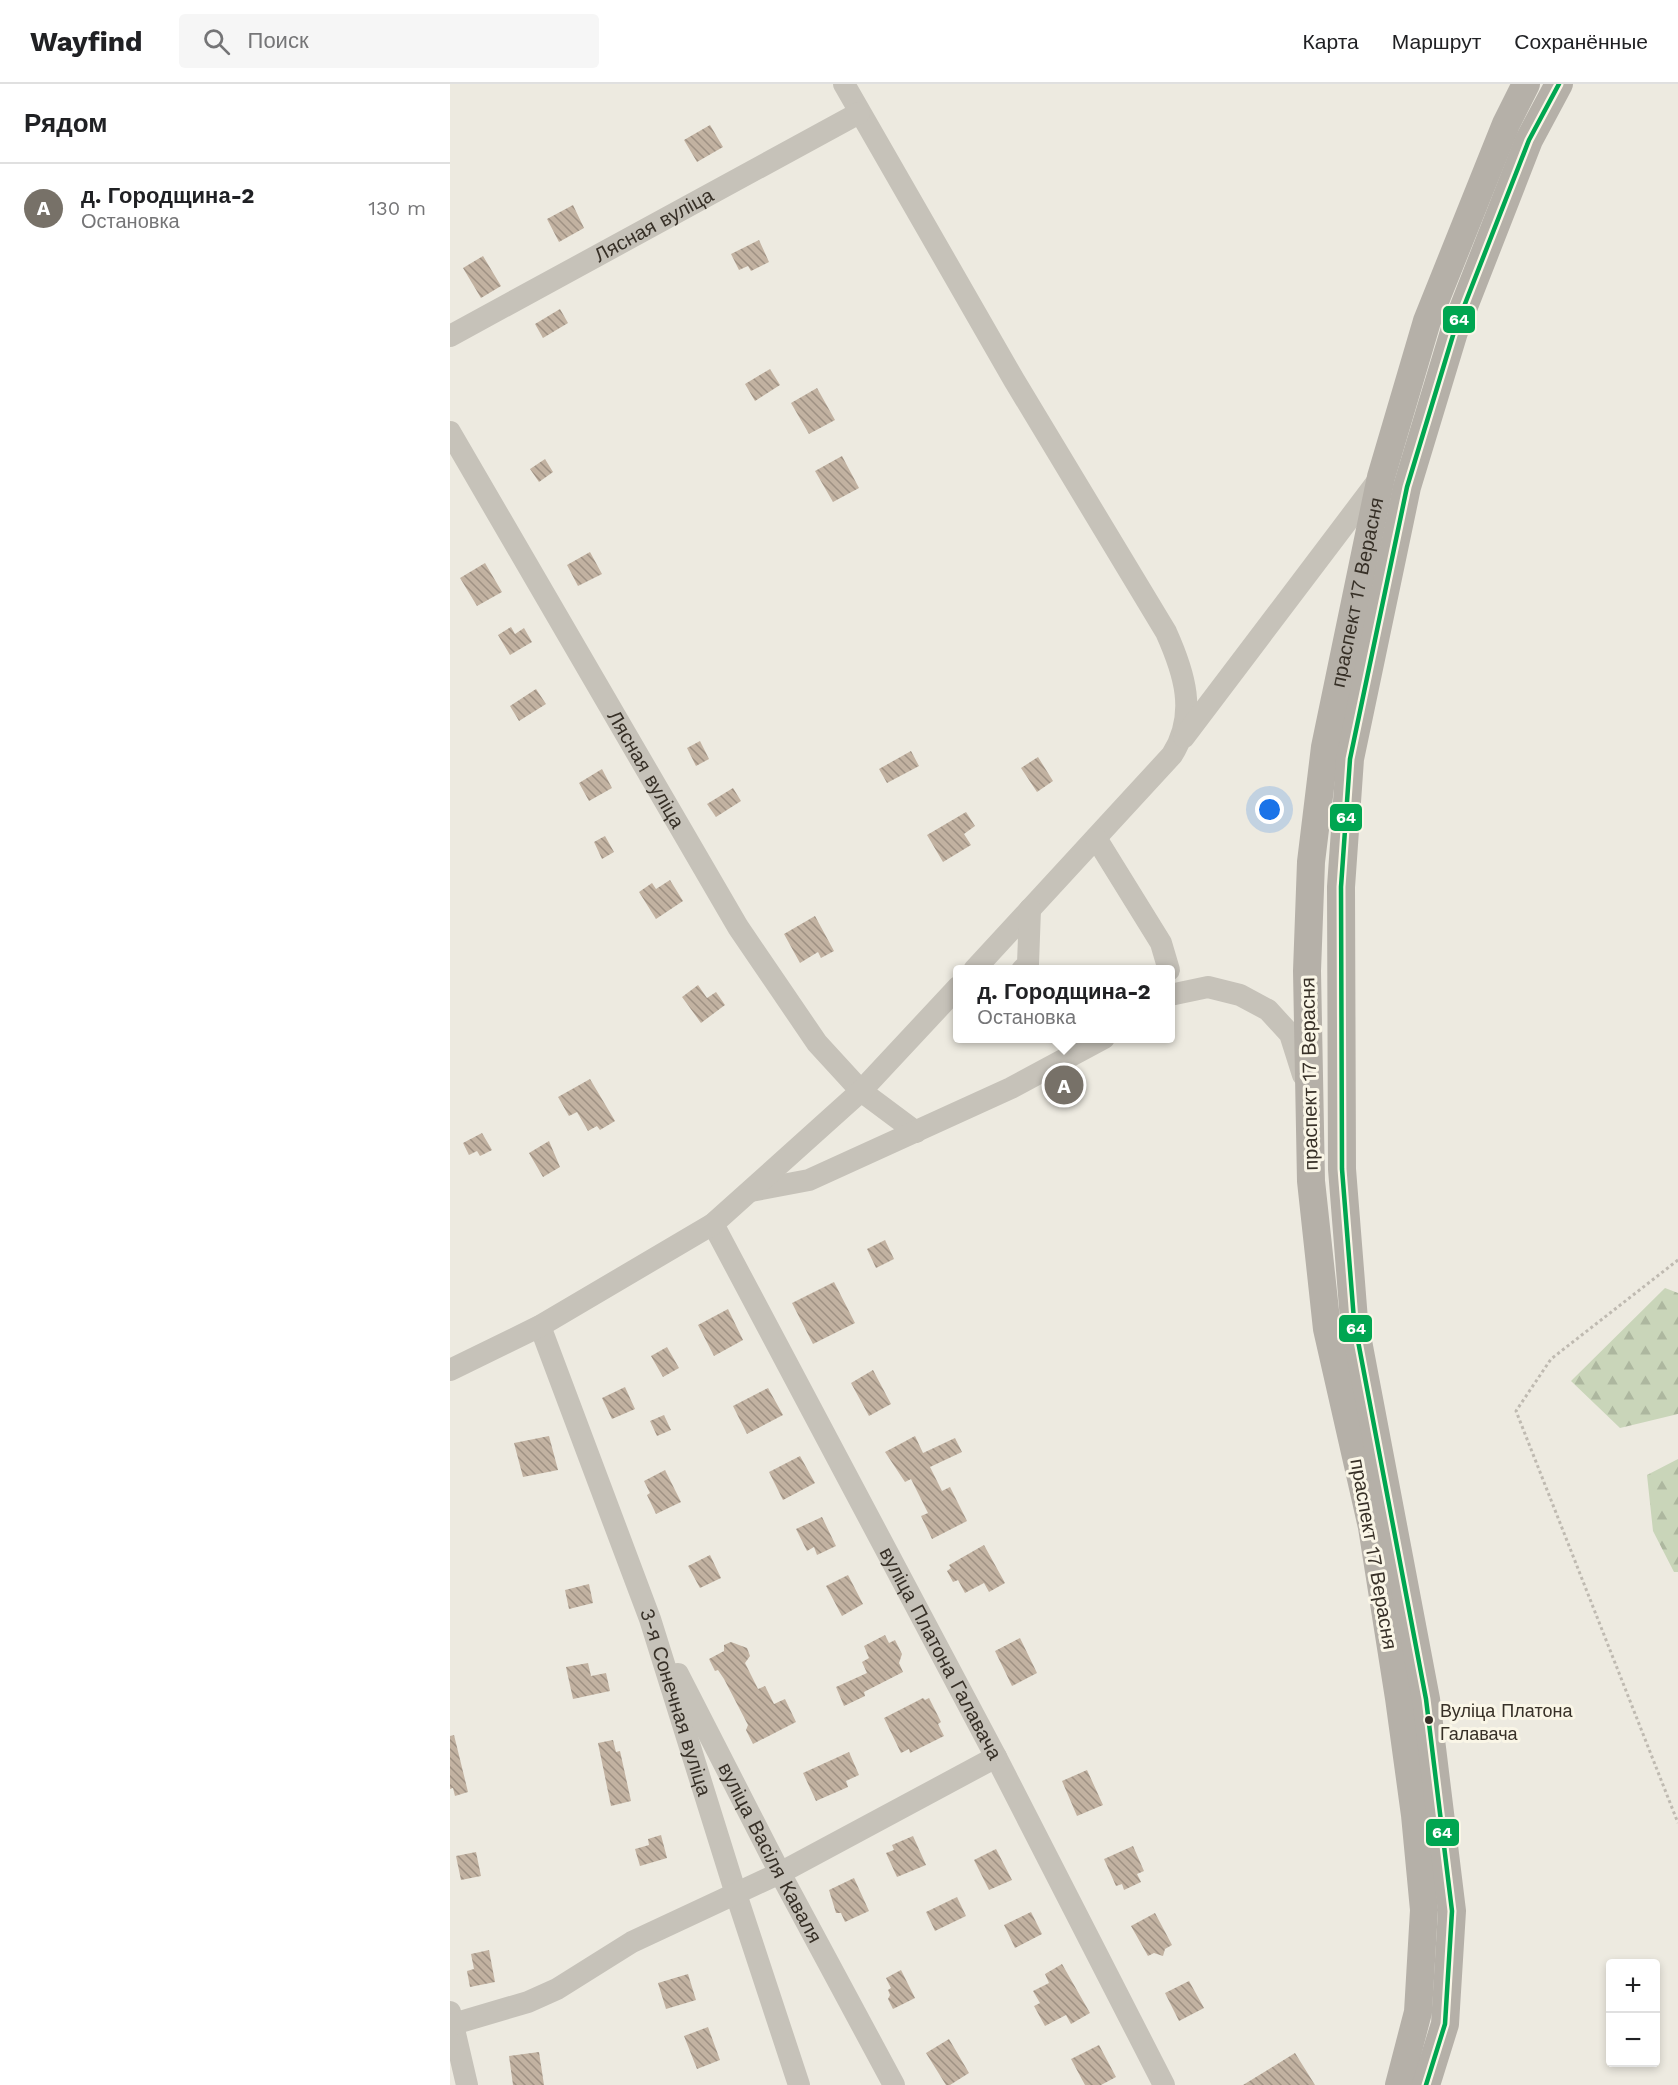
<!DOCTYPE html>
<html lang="ru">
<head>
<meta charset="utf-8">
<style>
  :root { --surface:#fff; --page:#f6f6f6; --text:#202124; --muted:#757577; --line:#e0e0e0; --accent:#777168 }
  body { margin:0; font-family:"Work Sans",sans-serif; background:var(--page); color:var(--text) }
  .controls { position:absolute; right:18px; bottom:18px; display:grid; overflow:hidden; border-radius:6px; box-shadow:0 3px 9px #0003 }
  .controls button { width:54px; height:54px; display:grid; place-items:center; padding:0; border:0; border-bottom:2px solid var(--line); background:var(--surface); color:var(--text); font:30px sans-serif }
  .you { position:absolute; left:820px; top:726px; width:21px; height:21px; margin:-15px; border:4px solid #fff; border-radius:50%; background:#1a73e8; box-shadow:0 0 0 9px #1a73e833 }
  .badge { display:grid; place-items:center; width:39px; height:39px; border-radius:50%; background:var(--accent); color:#fff; font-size:20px; font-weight:700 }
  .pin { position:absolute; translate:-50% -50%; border:3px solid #fff; box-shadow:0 2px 6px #0006 }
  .popup { position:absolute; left:503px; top:881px; width:222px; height:78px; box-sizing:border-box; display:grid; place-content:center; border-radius:6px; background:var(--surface); filter:drop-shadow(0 2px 4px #0005); font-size:20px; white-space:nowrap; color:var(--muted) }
  .popup b { font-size:22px; color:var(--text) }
  .popup::after { content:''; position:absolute; left:50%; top:100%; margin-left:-12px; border:12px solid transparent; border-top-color:var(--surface) }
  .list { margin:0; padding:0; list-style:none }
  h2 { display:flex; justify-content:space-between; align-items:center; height:78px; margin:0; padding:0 24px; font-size:26px }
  h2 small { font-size:20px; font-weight:400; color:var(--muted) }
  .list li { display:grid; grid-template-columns:39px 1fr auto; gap:18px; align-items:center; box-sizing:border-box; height:90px; padding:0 24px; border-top:2px solid var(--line) }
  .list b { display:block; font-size:22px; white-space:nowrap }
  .list p { margin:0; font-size:20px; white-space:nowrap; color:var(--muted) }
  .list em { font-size:20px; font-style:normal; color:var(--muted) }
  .icon { flex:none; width:33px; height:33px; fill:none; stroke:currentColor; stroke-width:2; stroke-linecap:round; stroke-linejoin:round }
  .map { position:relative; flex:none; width:1228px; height:2001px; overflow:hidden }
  header { display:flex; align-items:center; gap:36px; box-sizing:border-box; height:84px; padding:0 30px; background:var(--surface); border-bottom:2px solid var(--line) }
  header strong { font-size:28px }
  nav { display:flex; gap:33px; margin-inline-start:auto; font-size:21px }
  .search { width:420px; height:54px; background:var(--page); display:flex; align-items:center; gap:15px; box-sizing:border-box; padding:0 21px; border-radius:6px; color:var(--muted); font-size:22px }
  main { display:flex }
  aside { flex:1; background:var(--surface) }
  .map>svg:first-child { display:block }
  .forest { fill:url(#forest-firs) }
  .building { fill:url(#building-back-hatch) }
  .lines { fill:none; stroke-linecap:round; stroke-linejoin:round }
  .path { stroke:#bfbab1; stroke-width:3; stroke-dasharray:3 3; stroke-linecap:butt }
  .minor { stroke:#c6c2b9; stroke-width:22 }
  .major { stroke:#b5b0a8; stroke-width:28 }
  .bus-1-casing { stroke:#faf6e7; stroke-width:9 }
  .bus-1 { stroke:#00a651; stroke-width:4.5 }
  .bus-dot { fill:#373027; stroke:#faf6e7; stroke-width:2 }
  .labels { text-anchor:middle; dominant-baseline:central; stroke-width:6; stroke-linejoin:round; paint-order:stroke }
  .bus-label { font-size:18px; fill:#373027; stroke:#faf6e7; text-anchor:start }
  .street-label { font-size:20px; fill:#373027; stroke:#faf6e7 }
  .line-badge { stroke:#faf6e7; stroke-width:2 }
  .badge-label { font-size:16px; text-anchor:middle; font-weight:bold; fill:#fff }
</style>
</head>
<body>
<header>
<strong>Wayfind</strong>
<div class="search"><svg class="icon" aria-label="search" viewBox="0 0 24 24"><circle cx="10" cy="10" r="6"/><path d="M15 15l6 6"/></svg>Поиск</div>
<nav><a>Карта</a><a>Маршрут</a><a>Сохранённые</a></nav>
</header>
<main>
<aside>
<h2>Рядом<small></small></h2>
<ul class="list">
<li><span class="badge">A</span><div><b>д. Городщина-2</b><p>Остановка</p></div><em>130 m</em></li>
</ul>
</aside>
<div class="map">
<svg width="1228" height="2001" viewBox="0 0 1228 2001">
  <defs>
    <pattern id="forest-firs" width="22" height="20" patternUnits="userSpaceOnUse" patternTransform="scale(1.5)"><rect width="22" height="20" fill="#c9d5b9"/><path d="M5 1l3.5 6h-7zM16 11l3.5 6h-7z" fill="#adb79f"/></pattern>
    <pattern id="building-back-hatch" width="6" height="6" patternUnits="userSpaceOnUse" patternTransform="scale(1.5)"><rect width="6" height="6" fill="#c2b2a1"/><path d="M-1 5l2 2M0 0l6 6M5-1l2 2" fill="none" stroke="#9e9183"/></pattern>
  </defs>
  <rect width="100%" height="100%" fill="#edeae0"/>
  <path class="forest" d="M1215 1204 1228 1209V1330L1170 1344 1121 1297Z
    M1228 1375V1488H1224L1203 1447 1197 1391Z"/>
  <path class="building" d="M260 41 273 63 247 78 234 56Z
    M123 121 134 144 109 158 97 135Z
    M309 156 319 178 301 187 298 182 289 186 281 170Z
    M33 172 51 202 31 214 13 184Z
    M110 225 118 239 93 254 85 240Z
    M320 285 330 301 305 317 295 300Z
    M367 304 385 336 359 350 341 319Z
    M392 372 409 404 383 418 365 387Z
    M95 375 103 388 89 398 80 385Z
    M140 468 152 490 128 502 117 481Z
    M35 479 52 508 27 522 10 494Z
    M61 543 65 550 74 544 82 558 60 571 48 551Z
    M86 605 96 620 69 637 60 622Z
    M250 657 259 675 246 682 237 664Z
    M461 667 469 682 437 699 429 685Z
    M588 673 603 697 587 708 571 684Z
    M152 685 162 704 139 717 129 699Z
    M283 704 291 717 266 733 257 720Z
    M516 728 525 742 514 750 521 761 493 778 477 751Z
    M155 752 164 768 152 775 144 758Z
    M220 796 233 817 206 835 189 808 202 799 206 805Z
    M365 832 384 867 371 874 368 868 350 879 334 850Z
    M248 901 257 914 266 908 275 921 251 939 232 913Z
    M140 995 165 1037 150 1046 147 1042 138 1047 127 1028 119 1032 108 1013Z
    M32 1049 42 1066 30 1072 27 1067 19 1071 13 1059Z
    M99 1057 110 1083 93 1093 79 1069Z
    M435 1156 444 1175 426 1184 417 1165Z
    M384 1198 405 1239 363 1260 342 1219Z
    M278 1225 293 1256 264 1272 248 1241Z
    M217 1263 229 1284 213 1293 201 1272Z
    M423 1286 441 1320 419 1332 401 1299Z
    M175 1303 185 1325 162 1335 152 1314Z
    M318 1304 333 1331 297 1350 283 1322Z
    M214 1331 221 1346 207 1352 200 1337Z
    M99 1352 108 1386 73 1393 64 1359Z
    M465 1352 473 1369 505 1354 512 1368 480 1383 492 1407 500 1403 517 1437 482 1455 471 1432 478 1429 461 1395 455 1398 435 1368Z
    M350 1372 365 1399 333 1416 319 1388Z
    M215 1386 231 1418 206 1430 197 1411 200 1409 194 1397Z
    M372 1433 386 1462 367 1471 364 1463 357 1467 346 1445Z
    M534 1461 555 1499 539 1508 534 1499 515 1509 508 1496 503 1498 497 1487 501 1484 499 1481Z
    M260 1471 271 1494 250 1504 238 1482Z
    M398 1491 413 1520 392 1532 376 1502Z
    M139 1500 143 1519 119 1525 115 1506Z
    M435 1551 439 1559 445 1556 452 1570 449 1579 453 1588 414 1608 415 1612 394 1622 386 1603 417 1589 412 1578 419 1574 414 1562Z
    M570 1554 587 1589 562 1602 545 1567Z
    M281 1558 297 1564 300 1572 295 1579 308 1605 315 1602 324 1620 335 1615 346 1638 303 1660 296 1646 298 1641 274 1595 268 1586 265 1587 259 1575 274 1567V1561Z
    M138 1579 141 1592 156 1589 160 1607 123 1615 116 1583Z
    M473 1614 475 1616 479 1614 491 1638 488 1640 494 1652 460 1669 459 1665 451 1669 434 1634Z
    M4 1651 18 1708 5 1712 3 1704 0 1705V1652Z
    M163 1656 166 1668 170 1667 181 1717 161 1722 148 1659Z
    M399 1668 409 1691 396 1697 398 1703 366 1717 353 1689Z
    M637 1686 653 1721 627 1732 612 1697Z
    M211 1751 217 1774 190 1782 185 1765 199 1761 198 1755Z
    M463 1752 476 1781 447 1793 436 1769 444 1766 442 1761Z
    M683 1762 694 1787 687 1790 691 1798 674 1806 672 1800 666 1802 654 1775Z
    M546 1765 562 1796 539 1806 524 1776Z
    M26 1768 31 1792 11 1796 6 1772Z
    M404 1794 419 1827 395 1838 391 1829H386L379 1806Z
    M507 1813 516 1832 485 1847 476 1828Z
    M581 1828 592 1850 565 1864 554 1841Z
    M705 1829 722 1861 715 1865 713 1872 704 1869 698 1872 681 1842Z
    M39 1866 45 1898 20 1903 17 1887 24 1885 21 1870Z
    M612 1880 640 1929 621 1940 616 1931 595 1942 584 1922 590 1919 583 1907 599 1899 595 1890Z
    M451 1886 465 1914 443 1925 438 1915 440 1911 438 1906 441 1904 436 1894Z
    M238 1890 246 1916 216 1925 208 1899Z
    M739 1897 754 1924 729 1937 715 1909Z
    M258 1943 270 1976 247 1985 234 1952Z
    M499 1955 519 1989 500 2001H496L476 1969Z
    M649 1961 666 1993 651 2001H635L621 1975Z
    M89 1968 94 2001H63L59 1972Z
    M845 1969 865 2001H793Z"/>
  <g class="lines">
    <path class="path" d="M1228 1176 1101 1275 1066 1327 1228 1739"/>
    <g class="minor">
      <path d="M394 0 564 296 716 548C734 588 748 630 722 671L524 886"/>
      <path id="s1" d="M0 252 409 29"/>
      <path id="s2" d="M0 348 288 843 367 959 411 1007 466 1048"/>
      <path d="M734 653 930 394"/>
      <path d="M646 754 711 859 719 886"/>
      <path d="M572 886 578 880 580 825"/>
      <path d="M720 911 758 903 790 911 818 926 840 950 853 991"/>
      <path d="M301 1107 359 1096 561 1004 654 954"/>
      <path id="s3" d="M263 1140 546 1673 714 2001"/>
      <path id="s4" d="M90 1242 200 1535 286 1810 349 2001"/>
      <path d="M0 1286 90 1242 263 1140 411 1007 508 903"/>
      <path id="s5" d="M228 1590 330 1789 444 2001"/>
      <path d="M0 1928 17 2001"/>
      <path d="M0 1941 78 1918 107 1905 182 1858 330 1789 546 1673"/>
    </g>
    <g class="major">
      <path id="s6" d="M949 2001 968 1928 974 1826 965 1731 949 1614 922 1443 877 1245 861 1097 857 887 861 778 875 663 931 393 977 237 1056 40 1076 0"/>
      <path d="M976 2001 995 1940 1002 1827 976 1615 904 1236 892 1085 891 803 900 675 957 403 1004 248 1079 56 1109 0"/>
    </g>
    <defs>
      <path id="bus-1" d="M976 2001 995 1940 1002 1827 976 1615 904 1236 892 1085 891 803 900 675 957 403 1004 248 1079 56 1109 0"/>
    </defs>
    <use href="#bus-1" class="bus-1-casing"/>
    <use href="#bus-1" class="bus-1"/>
  </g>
  <circle class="bus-dot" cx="979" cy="1636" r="5"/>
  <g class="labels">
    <g class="bus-label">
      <text x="990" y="1626">Вуліца Платона<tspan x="990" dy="23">Галавача</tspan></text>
    </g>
    <g class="street-label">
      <text stroke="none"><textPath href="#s1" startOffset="232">Лясная вуліца</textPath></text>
      <text stroke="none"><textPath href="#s6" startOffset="1509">праспект 17 Верасня</textPath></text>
      <text stroke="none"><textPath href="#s2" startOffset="390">Лясная вуліца</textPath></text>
      <text transform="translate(859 990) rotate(-91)">праспект 17 Верасня</text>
      <text transform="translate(924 1470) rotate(80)">праспект 17 Верасня</text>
      <text stroke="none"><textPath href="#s3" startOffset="486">вуліца Платона Галавача</textPath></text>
      <text stroke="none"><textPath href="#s4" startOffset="400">3-я Сонечная вуліца</textPath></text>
      <text stroke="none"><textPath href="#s5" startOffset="201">вуліца Васіля Каваля</textPath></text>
    </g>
  </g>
  <g class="line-badge">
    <rect x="992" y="221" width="34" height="29" rx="6" fill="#00a651"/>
    <rect x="879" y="719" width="34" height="29" rx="6" fill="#00a651"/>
    <rect x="888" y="1230" width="35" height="29" rx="6" fill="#00a651"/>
    <rect x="975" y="1734" width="35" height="29" rx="6" fill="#00a651"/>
  </g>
  <g class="badge-label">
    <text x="1009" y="241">64</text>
    <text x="896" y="739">64</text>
    <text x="906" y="1250">64</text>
    <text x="992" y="1754">64</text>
  </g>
</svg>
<div class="controls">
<button>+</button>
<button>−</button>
</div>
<div class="you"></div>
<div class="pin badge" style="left:614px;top:1001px">A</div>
<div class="popup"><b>д. Городщина-2</b>Остановка</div>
</div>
</main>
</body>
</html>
